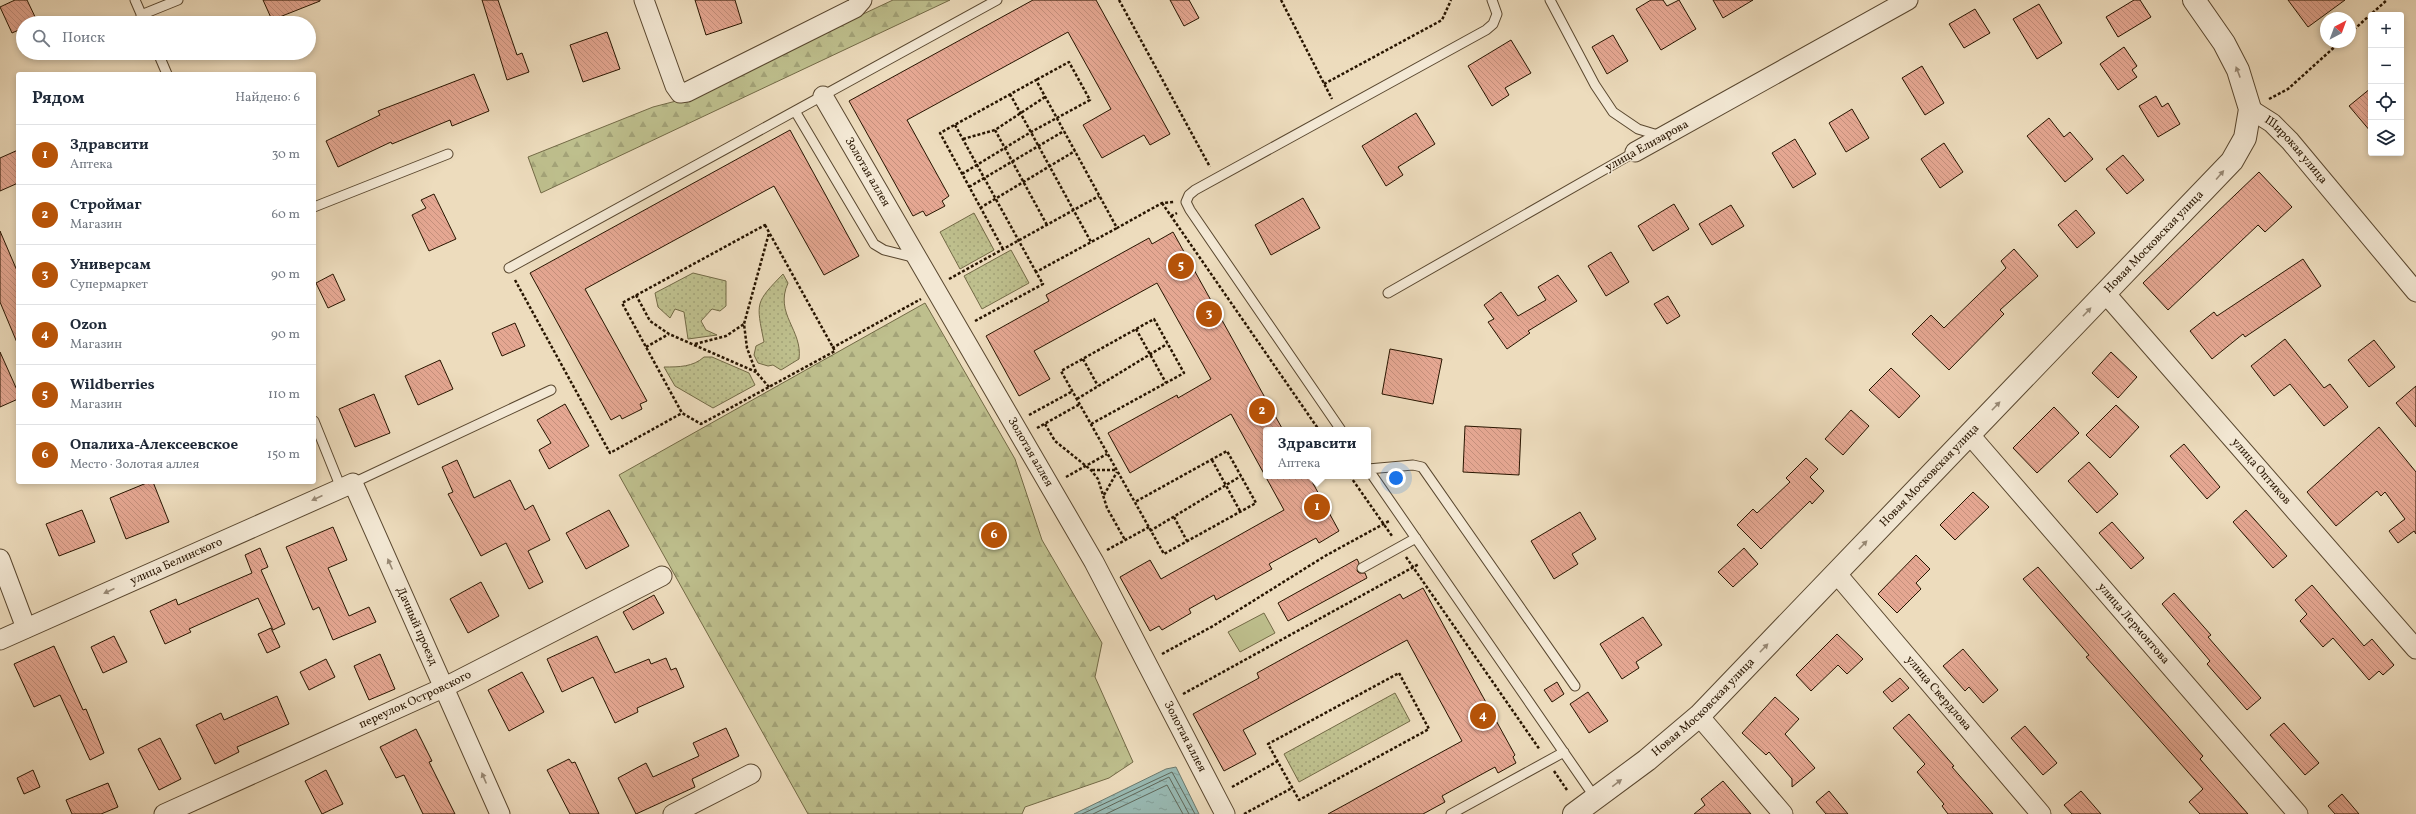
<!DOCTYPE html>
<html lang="ru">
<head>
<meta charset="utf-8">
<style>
  :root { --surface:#fff; --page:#f6f6f7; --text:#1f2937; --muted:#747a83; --line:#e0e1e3; --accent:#b45309 }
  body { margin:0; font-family:Vollkorn,serif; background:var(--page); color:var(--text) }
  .controls { position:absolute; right:12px; top:12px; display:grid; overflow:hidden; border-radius:4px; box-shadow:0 2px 6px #0003 }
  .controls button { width:36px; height:36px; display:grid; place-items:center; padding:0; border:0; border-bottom:1px solid var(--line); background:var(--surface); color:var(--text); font:20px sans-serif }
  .compass { position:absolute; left:2320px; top:12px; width:36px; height:36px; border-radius:50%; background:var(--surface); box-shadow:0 2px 6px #0003; rotate:41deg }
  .you { position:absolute; left:1396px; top:478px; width:14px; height:14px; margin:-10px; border:3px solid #fff; border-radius:50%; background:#1a73e8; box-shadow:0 0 0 6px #1a73e833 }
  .badge { display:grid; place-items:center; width:26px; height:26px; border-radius:50%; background:var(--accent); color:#fff; font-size:13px; font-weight:700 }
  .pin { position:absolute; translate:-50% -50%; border:2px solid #fff; box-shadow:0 1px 4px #0006 }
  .popup { position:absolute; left:1263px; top:427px; width:108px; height:52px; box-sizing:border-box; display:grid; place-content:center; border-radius:4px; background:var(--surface); filter:drop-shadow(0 1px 3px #0005); font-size:13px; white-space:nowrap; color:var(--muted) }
  .popup b { font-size:15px; color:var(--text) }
  .popup::after { content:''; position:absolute; left:50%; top:100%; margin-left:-8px; border:8px solid transparent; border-top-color:var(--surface) }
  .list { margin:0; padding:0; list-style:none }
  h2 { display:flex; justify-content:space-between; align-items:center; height:52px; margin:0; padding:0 16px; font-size:17px }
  h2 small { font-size:13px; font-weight:400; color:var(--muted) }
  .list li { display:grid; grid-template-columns:26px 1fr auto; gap:12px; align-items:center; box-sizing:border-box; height:60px; padding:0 16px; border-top:1px solid var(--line) }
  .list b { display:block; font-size:15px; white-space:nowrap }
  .list p { margin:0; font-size:13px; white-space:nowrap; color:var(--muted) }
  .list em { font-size:13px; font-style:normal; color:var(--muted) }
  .icon { flex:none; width:22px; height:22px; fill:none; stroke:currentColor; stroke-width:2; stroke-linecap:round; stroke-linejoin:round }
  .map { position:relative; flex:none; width:2416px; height:814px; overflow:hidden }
  .search { position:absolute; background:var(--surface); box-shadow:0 2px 6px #0003; left:16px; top:16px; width:300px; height:44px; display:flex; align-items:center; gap:10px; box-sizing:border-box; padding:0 14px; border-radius:22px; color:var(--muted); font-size:15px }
  .panel { position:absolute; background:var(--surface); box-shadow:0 2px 6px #0003; left:16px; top:72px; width:300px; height:412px; border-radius:4px }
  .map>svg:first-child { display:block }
  .forest { fill:url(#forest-firs); stroke:#736a46 }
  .park { fill:url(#park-dots); stroke:#736a46 }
  .pitch { fill:#bebf8d; stroke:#736a46 }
  .water { fill:url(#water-ripples); stroke:#6c796d }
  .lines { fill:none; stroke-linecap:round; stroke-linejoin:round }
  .shore { stroke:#60685a; stroke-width:1 }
  .building { fill:url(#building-back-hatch); stroke:#281500 }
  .service-casing { stroke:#59472f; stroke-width:11 }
  .minor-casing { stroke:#59472f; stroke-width:21 }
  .tertiary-casing { stroke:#59472f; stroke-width:24 }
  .path { stroke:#281500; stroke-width:2.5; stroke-dasharray:3 2; stroke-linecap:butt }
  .service { stroke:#f3e8d4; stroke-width:9 }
  .minor { stroke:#f3e8d4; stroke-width:19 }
  .tertiary { stroke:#f3e8d4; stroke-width:22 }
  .oneway { fill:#988975 }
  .labels { text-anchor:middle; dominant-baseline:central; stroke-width:3; stroke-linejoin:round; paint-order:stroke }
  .street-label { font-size:12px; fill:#281500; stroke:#f3e8d4 }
</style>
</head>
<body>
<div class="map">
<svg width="2416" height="814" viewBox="0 0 2416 814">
  <defs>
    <pattern id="forest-firs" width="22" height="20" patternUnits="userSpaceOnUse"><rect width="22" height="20" fill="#bebf8d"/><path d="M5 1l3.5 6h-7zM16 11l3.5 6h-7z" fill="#a3a378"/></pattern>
    <pattern id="park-dots" width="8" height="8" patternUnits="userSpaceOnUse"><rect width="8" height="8" fill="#bebf8d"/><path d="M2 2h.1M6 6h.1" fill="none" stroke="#a3a378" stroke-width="1.8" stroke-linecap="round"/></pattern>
    <pattern id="water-ripples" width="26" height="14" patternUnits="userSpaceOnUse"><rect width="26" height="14" fill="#99bbb5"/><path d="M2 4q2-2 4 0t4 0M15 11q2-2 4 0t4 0" fill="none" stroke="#84a09a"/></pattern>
    <pattern id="building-back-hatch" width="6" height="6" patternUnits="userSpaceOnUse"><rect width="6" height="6" fill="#e5a792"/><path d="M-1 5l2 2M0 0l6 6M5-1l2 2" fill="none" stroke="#c48f7c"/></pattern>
  </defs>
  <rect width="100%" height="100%" fill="#eddcbd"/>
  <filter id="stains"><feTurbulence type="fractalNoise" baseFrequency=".005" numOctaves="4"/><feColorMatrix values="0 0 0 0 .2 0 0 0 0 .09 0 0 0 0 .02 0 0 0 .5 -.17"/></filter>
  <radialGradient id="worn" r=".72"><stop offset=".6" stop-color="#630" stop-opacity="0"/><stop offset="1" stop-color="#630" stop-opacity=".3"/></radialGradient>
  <path class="forest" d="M893 0H950L541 193 528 157 653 107 680 100Z
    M925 303 1015 459 1042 540 1102 643 1095 677 1133 762 1109 778 1025 807 1022 814H808L619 475Z"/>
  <path class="park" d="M974 213 994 250 960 269 940 232Z
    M1011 250 1029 283 982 309 964 276Z
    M693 273 726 281V306L720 311 712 309 701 321 706 330 717 335 688 339 684 312 675 309 670 318 658 307 655 293Z
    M783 274 788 283C774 314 803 330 799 359L781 370 773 365 768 366 758 363 754 355 756 346 764 342C756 302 755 303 783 274Z
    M704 357H712L749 373 755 385 713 408 675 386 664 367C679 367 693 367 704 357Z
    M1395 693 1410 721 1299 782 1284 754Z"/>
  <path class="pitch" d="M1264 613 1275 633 1240 652 1228 632Z"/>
  <path class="water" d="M1176 767 1199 814H1074L1166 769Z"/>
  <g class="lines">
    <path class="shore" d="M1082 814 1172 772 1195 814
      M1093 814 1169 777 1189 814
      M1106 814 1167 785 1183 814"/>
  </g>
  <path class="building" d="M15 0H27L38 23H23V28L12 33 0 7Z
    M263 0H320V1L272 20Z
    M482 0H498L517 55 522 53 529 72 507 80Z
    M695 0H735L742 23 706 35Z
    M1033 0H1096L1170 134 1150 145 1144 135 1102 158 1083 125 1111 109 1068 32 907 120 949 196 942 201 945 206 926 216 923 211 913 216 849 101Z
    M1170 0H1189L1199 18 1184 26Z
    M1651 0H1663L1667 6 1679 0 1696 29 1661 50 1636 9Z
    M1713 0H1753L1723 18Z
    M2134 0H2140L2151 17 2118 37 2106 17Z
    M2288 0H2345L2308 27Z
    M2039 4 2062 43 2037 59 2013 19Z
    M1975 9 1990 33 1964 48 1949 24Z
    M607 32 620 69 583 82 570 45Z
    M1613 35 1628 61 1607 74 1592 47Z
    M1511 40 1531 73 1505 88 1509 95 1492 106 1468 66Z
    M2124 47 2137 66 2132 70 2137 77 2118 90 2100 64Z
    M1922 66 1944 103 1925 115 1902 78Z
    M474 74 489 111 452 126 450 120 392 144 391 142 338 167 326 141 380 115 378 111Z
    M2371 88V132L2349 106Z
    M2156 96 2162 107 2168 103 2180 124 2158 137 2139 106Z
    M1852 109 1869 138 1846 152 1829 123Z
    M1416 113 1435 144 1398 167 1403 175 1386 186 1362 146Z
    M2049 118 2064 137 2070 132 2093 159 2065 182 2027 136Z
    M790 130 859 256 824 275 774 186 585 289 647 401 640 404 642 409 622 419 620 415 611 420 530 273Z
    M1795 139 1816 174 1793 188 1772 153Z
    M1944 143 1963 172 1940 188 1921 159Z
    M18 150V183L0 191V158Z
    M2123 155 2144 180 2127 194 2106 169Z
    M2259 172 2292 207 2265 232 2258 225 2168 310 2143 283Z
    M434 194 456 239 429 251 412 215 426 208 421 200Z
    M1303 198 1320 228 1271 255 1255 225Z
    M1674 204 1689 229 1653 251 1638 226Z
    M1731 205 1744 226 1712 245 1699 224Z
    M2076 210 2095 233 2077 248 2058 225Z
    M0 231 18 273V345L0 302Z
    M1173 232 1283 430H1266V476H1309L1339 531 1319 543 1316 538 1269 564 1272 569 1216 600 1214 595 1189 609 1191 613 1162 630 1159 626 1150 631 1120 577 1150 560 1161 579 1284 510 1231 414 1130 473 1108 433 1177 395 1178 398 1211 379 1157 283 1034 351 1050 379 1019 396 986 336 1049 301 1046 295 1149 238 1152 244Z
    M2014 249 2038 276 2000 310 2004 314 1949 370 1912 334 1931 315 1944 328 2006 268 2001 261Z
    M1611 252 1629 282 1606 296 1588 266Z
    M2303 259 2321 286 2245 337 2243 334 2212 359 2190 331 2214 312 2217 316Z
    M333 274 345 300 328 308 316 283Z
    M1558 275 1577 301 1528 331 1530 333 1507 349 1488 322 1494 319 1484 305 1501 292 1518 316 1546 300 1538 287Z
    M1668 296 1680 316 1667 324 1654 304Z
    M515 323 525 346 502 356 492 333Z
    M2285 339 2324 388 2330 384 2348 407 2324 426 2290 384 2274 396 2251 366Z
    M2374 340 2395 367 2369 387 2348 360Z
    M1390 349 1442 359 1433 404 1382 394Z
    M0 352 18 392V399L0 407Z
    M2111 352 2137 377 2118 398 2092 373Z
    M440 360 453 389 418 405 405 376Z
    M1891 368 1920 396 1899 418 1869 390Z
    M2416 386V427L2396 403Z
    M374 394 390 433 355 447 339 409Z
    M565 404 589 446 549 469 539 450 551 443 537 420Z
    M2116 405 2139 427 2110 458 2086 435Z
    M2054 407 2079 433 2037 473 2013 448Z
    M1851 410 1869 426 1843 455 1825 439Z
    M1465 426 1521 429 1519 475 1463 472Z
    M2379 427 2416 472V534L2414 531 2398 543 2389 531 2405 519 2385 492 2381 496 2377 491 2336 526 2307 492Z
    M2184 444 2220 487 2207 499 2170 456Z
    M1806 458 1818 469 1810 477 1824 491 1812 504 1810 501 1761 549 1737 525 1753 509 1757 513 1790 482 1786 478Z
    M457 460 474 498 510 480 525 510 533 505 550 540 528 551 543 582 529 589 506 543 481 556 448 494 453 492 442 467Z
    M2089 462 2118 494 2097 513 2068 481Z
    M149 482H153L169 522 126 539 110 498Z
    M1973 492 1989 507 1955 540 1940 525Z
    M82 510 95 542 59 556 46 524Z
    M609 510 629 546 586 569 566 533Z
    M2246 510 2287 556 2273 568 2233 522Z
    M1580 512 1596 539 1572 554 1578 564 1554 579 1531 541Z
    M2112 522 2144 558 2131 569 2099 533Z
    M333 527 347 560 328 568 349 616 369 607 376 622 333 640 319 607 313 610 286 547Z
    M260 548 268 567 261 570 285 624 273 630 258 598 189 629 191 632 165 644 150 611 176 599 178 605 252 573 245 555Z
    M1744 548 1758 564 1733 587 1718 572Z
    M1916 555 1930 569 1916 583 1921 589 1897 613 1878 594Z
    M1357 559 1359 563 1357 571 1359 573H1365L1367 578 1288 621 1278 603Z
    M2038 567 2203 756 2200 759 2248 814H2200L2189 802 2203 789 2086 657 2089 655 2023 579Z
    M481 582 499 616 468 633 450 599Z
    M2312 585 2364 646 2372 639 2394 665 2383 675 2379 671 2369 680 2333 638 2323 647 2300 621 2307 614 2295 600Z
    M1423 588 1515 755 1513 757 1516 763 1498 773 1495 767 1442 796 1445 802 1423 814H1328L1462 741 1407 640 1243 730 1256 754 1224 771 1193 714 1259 678 1257 673 1400 594 1403 599Z
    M2174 593 2211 635 2208 637 2261 698 2247 710 2207 664 2210 661 2162 604Z
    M654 595 664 613 633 630 623 612Z
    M1643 617 1662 645 1636 662 1639 668 1622 679 1600 644Z
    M271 628 280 647 267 653 258 634Z
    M1837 634 1863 659 1847 674 1838 665 1811 691 1796 675Z
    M114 636 127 662 103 673 91 647Z
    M597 636 615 673 649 659 651 664 666 658 671 670 676 668 684 687 637 708 638 712 615 723 593 677 562 692 547 659Z
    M54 646 83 710 86 709 104 753 90 760 60 695 34 707 14 664Z
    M1963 649 1998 690 1983 703 1969 687 1965 691 1943 666Z
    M380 654 395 689 369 700 354 666Z
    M326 659 335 677 309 690 300 672Z
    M522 672 544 712 509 731 488 690Z
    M1900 678 1909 688 1892 702 1883 692Z
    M1557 682 1564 694 1552 702 1544 690Z
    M1588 692 1608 721 1589 733 1570 704Z
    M277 696 289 724 237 747 239 752 215 764 196 725 221 713 224 720Z
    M1775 697 1799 719 1785 734 1815 768 1792 787V779L1769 752 1766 755 1742 733Z
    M1909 714 1954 766 1952 767 1993 814H1948L1942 806 1944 804 1917 772 1925 764 1893 728Z
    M2284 723 2319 763 2305 775 2270 735Z
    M2025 726 2057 763 2043 775 2011 738Z
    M726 728 739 756 692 779 695 787 636 814 618 778 646 763 653 777 699 756 693 743Z
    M416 729 432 761 429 762 455 814H423L404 775 396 778 380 747Z
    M160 738 181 779 159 790 138 749Z
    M569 759 572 763 575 762 599 814H570L547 770Z
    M33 770 40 787 24 794 17 778Z
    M326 770 343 804 322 814 305 781Z
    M1723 781 1751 814H1694L1705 805 1701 799Z
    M108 783 118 807 101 814H72L66 800Z
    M1829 791 1848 814H1826L1816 802Z
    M2081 791 2101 814H2072L2064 805Z
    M2342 794 2359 814H2335L2328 806Z"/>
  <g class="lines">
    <defs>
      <path id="service" d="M135 0 145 23
        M1550 0 1595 85 1613 112 1638 129 1661 136
        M141 15 178 0
        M158 53 167 74
        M795 111 874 244 884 250 916 258
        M314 207 448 154
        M509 268 997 0
        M1388 293 1635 152
        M314 421 341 488
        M1341 430 1190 210 1186 202 1189 195 1195 190 1486 30 1493 24 1497 14 1492 0
        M1368 469 1596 799
        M1368 469 1413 465 1422 467 1575 686
        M353 483 551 390
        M1362 568 1416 538
        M1451 814 1564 752"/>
      <g id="minor">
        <path d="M644 0 675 86 680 93 687 92 855 8 862 0"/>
        <path id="s1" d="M823 96 1094 562 1225 814"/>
        <path id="s2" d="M2250 109 2272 123 2290 141 2416 292"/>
        <path d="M1635 152 1908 0"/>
        <path id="s3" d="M2105 293 2416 649"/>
        <path id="s4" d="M1969 434 2298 814"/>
        <path d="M0 559 26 628"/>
        <path id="s5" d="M1836 573 2041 814"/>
        <path id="s6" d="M0 640 353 483 500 814"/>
        <path d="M1699 716 1783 814"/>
        <path id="s7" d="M164 814 445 687 662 576"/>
        <path d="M673 814 751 774"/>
      </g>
      <g id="tertiary">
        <path id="s8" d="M1574 814 1647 760 1699 716 2232 161 2245 138 2250 109 2238 70 2224 43 2194 0"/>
      </g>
    </defs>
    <use href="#service" class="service-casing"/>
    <use href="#minor" class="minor-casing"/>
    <use href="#tertiary" class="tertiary-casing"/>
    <path class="path" d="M1119 0 1210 167
      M1281 0 1332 99
      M2350 33 2387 0
      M1324 84 1442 20 1451 0
      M1010 94 1091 242
      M1045 97 995 130 1047 225
      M2269 99 2288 89 2340 42
      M955 125 1036 272
      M963 139 995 130
      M962 174 1031 132 1090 100 1069 62 1036 80
      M969 187 1064 131
      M1162 203 1319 430
      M980 208 1075 151
      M1171 216 1177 213
      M765 225 835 351 701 424 682 413 622 303Z
      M1003 249 940 133 1036 80 1117 228 1162 203 1174 202
      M949 279 1099 196
      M515 280 610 453 682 413
      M636 295 650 321 669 334 756 372
      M975 321 1043 284 1036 272 1117 228
      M1136 329 1166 383
      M695 344 726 336 744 324
      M646 347 669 334
      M832 348 921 299
      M1083 359 1098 386
      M769 387 756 372 747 348 744 324 769 233
      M1077 399 1167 344
      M1029 415 1073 391
      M1045 424 1055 441 1091 470 1098 479 1107 508 1125 540
      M1091 424 1184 373 1154 319 1061 371 1164 554 1256 503 1227 451 1135 502
      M1037 428 1080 404
      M1212 460 1240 511
      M1092 470H1116
      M1350 476 1392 536
      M1066 477 1107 454
      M1104 495 1117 472
      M1174 517 1187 541
      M1150 531 1241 476
      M1107 550 1149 527
      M1406 557 1540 750
      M1162 654 1213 626 1325 556 1389 521
      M1399 673 1429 729 1299 800 1268 744Z
      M1183 694 1419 564
      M1554 771 1567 790
      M1232 787 1278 761
      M1244 814 1292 788"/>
    <use href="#service" class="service"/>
    <use href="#minor" class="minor"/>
    <use href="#tertiary" class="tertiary"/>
  </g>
  <defs><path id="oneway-solid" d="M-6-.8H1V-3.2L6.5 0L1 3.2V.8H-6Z"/></defs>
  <g class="oneway">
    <use href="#oneway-solid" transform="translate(2238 72) rotate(-111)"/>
    <use href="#oneway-solid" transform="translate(2220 175) rotate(-49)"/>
    <use href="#oneway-solid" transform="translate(2087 312) rotate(-46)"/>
    <use href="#oneway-solid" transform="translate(1996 406) rotate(-46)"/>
    <use href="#oneway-solid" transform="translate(317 498) rotate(156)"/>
    <use href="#oneway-solid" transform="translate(1863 545) rotate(-46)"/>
    <use href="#oneway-solid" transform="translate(390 564) rotate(-114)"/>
    <use href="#oneway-solid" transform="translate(109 591) rotate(156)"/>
    <use href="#oneway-solid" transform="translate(1764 648) rotate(-46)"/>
    <use href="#oneway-solid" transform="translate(484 778) rotate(-113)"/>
    <use href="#oneway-solid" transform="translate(1617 783) rotate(-37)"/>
  </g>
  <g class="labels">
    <g class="street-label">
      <text transform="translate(1647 146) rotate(-29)">улица Елизарова</text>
      <text stroke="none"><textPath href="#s2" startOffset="62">Широкая улица</textPath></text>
      <text stroke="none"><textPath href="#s1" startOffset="88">Золотая аллея</textPath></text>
      <text stroke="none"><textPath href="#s8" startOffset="816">Новая Московская улица</textPath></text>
      <text stroke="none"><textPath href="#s1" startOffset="412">Золотая аллея</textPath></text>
      <text stroke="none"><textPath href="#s3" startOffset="237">улица Оптиков</textPath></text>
      <text stroke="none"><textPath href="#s8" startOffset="492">Новая Московская улица</textPath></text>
      <text stroke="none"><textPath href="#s6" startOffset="193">улица Белинского</textPath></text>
      <text stroke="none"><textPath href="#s4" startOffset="251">улица Лермонтова</textPath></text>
      <text stroke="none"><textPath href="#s6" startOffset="543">Дачный проезд</textPath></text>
      <text stroke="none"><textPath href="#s5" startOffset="158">улица Свердлова</textPath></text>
      <text stroke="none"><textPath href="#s7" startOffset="276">переулок Островского</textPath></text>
      <text stroke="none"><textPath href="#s8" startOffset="168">Новая Московская улица</textPath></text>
      <text stroke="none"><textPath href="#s1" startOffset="736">Золотая аллея</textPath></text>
    </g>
  </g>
  <rect width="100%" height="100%" filter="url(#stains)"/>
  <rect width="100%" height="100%" fill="url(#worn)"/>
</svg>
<div class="controls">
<button>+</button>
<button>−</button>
<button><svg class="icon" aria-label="locate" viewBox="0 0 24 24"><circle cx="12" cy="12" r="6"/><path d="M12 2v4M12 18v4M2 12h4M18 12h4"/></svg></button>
<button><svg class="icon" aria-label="layers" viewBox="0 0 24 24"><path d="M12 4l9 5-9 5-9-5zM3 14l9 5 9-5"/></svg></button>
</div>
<svg class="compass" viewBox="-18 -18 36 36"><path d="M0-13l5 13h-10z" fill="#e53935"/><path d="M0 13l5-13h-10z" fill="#747a83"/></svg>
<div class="you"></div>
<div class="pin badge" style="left:1317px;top:507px">1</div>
<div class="popup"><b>Здравсити</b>Аптека</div>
<div class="pin badge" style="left:1262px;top:411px">2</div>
<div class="pin badge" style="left:1209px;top:314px">3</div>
<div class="pin badge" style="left:1483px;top:716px">4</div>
<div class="pin badge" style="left:1181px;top:266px">5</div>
<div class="pin badge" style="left:994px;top:535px">6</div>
<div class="search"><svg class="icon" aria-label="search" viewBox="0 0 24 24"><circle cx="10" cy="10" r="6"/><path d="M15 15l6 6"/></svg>Поиск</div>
<section class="panel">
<h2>Рядом<small>Найдено: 6</small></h2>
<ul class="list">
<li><span class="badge">1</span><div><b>Здравсити</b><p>Аптека</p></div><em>30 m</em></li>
<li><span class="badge">2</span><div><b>Строймаг</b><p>Магазин</p></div><em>60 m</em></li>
<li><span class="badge">3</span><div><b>Универсам</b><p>Супермаркет</p></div><em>90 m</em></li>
<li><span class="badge">4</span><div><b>Ozon</b><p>Магазин</p></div><em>90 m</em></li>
<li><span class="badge">5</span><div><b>Wildberries</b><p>Магазин</p></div><em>110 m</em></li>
<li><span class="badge">6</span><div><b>Опалиха-Алексеевское</b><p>Место · Золотая аллея</p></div><em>150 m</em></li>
</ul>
</section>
</div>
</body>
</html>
